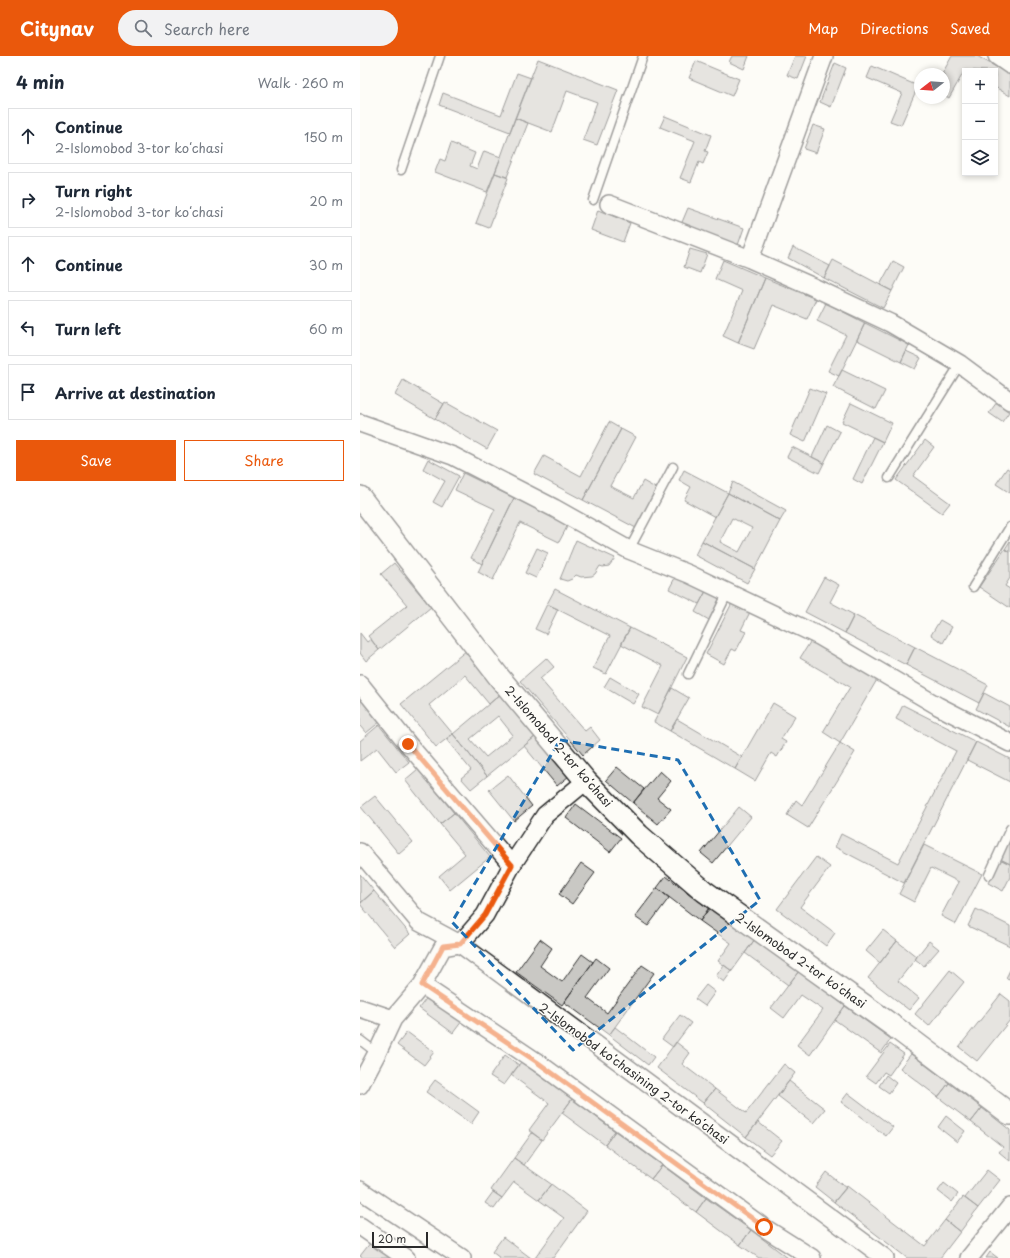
<!DOCTYPE html>
<html lang="en">
<head>
<meta charset="utf-8">
<style>
  :root { --surface:#fff; --page:#f2f2f3; --text:#1f2937; --muted:#747a83; --line:#e0e1e3; --accent:#ea580c }
  body { margin:0; font-family:"Playpen Sans",sans-serif; background:var(--page); color:var(--text) }
  .controls { position:absolute; right:12px; top:12px; display:grid; overflow:hidden; border-radius:0px; box-shadow:0 2px 6px #0003 }
  .controls button { width:36px; height:36px; display:grid; place-items:center; padding:0; border:0; border-bottom:1px solid var(--line); background:var(--surface); color:var(--text); font:20px sans-serif }
  .compass { position:absolute; left:554px; top:12px; width:36px; height:36px; border-radius:50%; background:var(--surface); box-shadow:0 2px 6px #0003; rotate:253deg }
  .scale { position:absolute; left:12px; bottom:10px; width:56px; box-sizing:border-box; padding-left:4px; border:2px solid #2b2b2b; border-top:0; font-size:11px; line-height:14px; white-space:nowrap; color:#2b2b2b; -webkit-text-stroke:3px #fdfcf7; paint-order:stroke }
  .stop { position:absolute; width:12px; height:12px; margin:-9px; border:3px solid #ea580c; border-radius:50%; background:#fff }
  .stop.end { background:#ea580c; border-color:#fff; box-shadow:0 1px 4px #0008 }
  .list { margin:0; padding:0; list-style:none }
  h2 { display:flex; justify-content:space-between; align-items:center; height:52px; margin:0; padding:0 16px; font-size:17px }
  h2 small { font-size:13px; font-weight:400; color:var(--muted) }
  .list li { display:grid; grid-template-columns:26px 1fr auto; gap:12px; align-items:center; box-sizing:border-box; height:56px; margin:0 8px 8px; padding:0 8px; border:1px solid var(--line); border-radius:0px }
  .list b { display:block; font-size:15px; white-space:nowrap }
  .list p { margin:0; font-size:13px; white-space:nowrap; color:var(--muted) }
  .list em { font-size:13px; font-style:normal; color:var(--muted) }
  .actions { display:flex; gap:8px; padding:12px 16px }
  .actions a { flex:1; padding:9px 0; border:1px solid var(--accent); border-radius:0px; text-align:center; font-size:14px; color:var(--accent) }
  .actions .main { background:var(--accent); color:#fff }
  .icon { flex:none; width:22px; height:22px; fill:none; stroke:currentColor; stroke-width:2; stroke-linecap:round; stroke-linejoin:round }
  .map { position:relative; flex:none; width:650px; height:1202px; overflow:hidden }
  header { display:flex; align-items:center; gap:24px; box-sizing:border-box; height:56px; padding:0 20px; background:var(--accent); color:#fff }
  header strong { font-size:19px }
  nav { display:flex; gap:22px; margin-inline-start:auto; font-size:14px }
  .search { width:280px; height:36px; background:var(--page); display:flex; align-items:center; gap:10px; box-sizing:border-box; padding:0 14px; border-radius:22px; color:var(--muted); font-size:15px }
  main { display:flex }
  aside { flex:1; background:var(--surface) }
  .map>svg:first-child { display:block }
  .building { fill:#c9c8c4; stroke:#2b2b2b; fill-rule:evenodd }
  .lines { fill:none; stroke-linecap:round; stroke-linejoin:round }
  .service-casing { stroke:#2b2b2b; stroke-width:11 }
  .minor-casing { stroke:#2b2b2b; stroke-width:20 }
  .tertiary-casing { stroke:#2b2b2b; stroke-width:24 }
  .service { stroke:#fdfcf7; stroke-width:8 }
  .minor { stroke:#fdfcf7; stroke-width:17 }
  .tertiary { stroke:#fdfcf7; stroke-width:21 }
  .route { stroke:#ea580c; stroke-width:5 }
  .marked { fill:none; stroke:#1f6fb2; stroke-width:3; stroke-dasharray:8 5; stroke-linejoin:round }
  .labels { text-anchor:middle; dominant-baseline:central; stroke-width:3; stroke-linejoin:round; paint-order:stroke }
  .street-label { font-size:12px; fill:#2b2b2b; stroke:#fdfcf7 }
</style>
</head>
<body>
<header>
<strong>Citynav</strong>
<div class="search"><svg class="icon" aria-label="search" viewBox="0 0 24 24"><circle cx="10" cy="10" r="6"/><path d="M15 15l6 6"/></svg>Search here</div>
<nav><a>Map</a><a>Directions</a><a>Saved</a></nav>
</header>
<main>
<aside>
<h2>4 min<small>Walk · 260 m</small></h2>
<ul class="list">
<li><svg class="icon" aria-label="ahead" viewBox="0 0 24 24"><path d="M12 20V5M6 11l6-6 6 6"/></svg><div><b>Continue</b><p>2-Islomobod 3-tor koʻchasi</p></div><em>150 m</em></li>
<li><svg class="icon" aria-label="right" viewBox="0 0 24 24"><path d="M7 20v-9h11M14 6l5 5-5 5"/></svg><div><b>Turn right</b><p>2-Islomobod 3-tor koʻchasi</p></div><em>20 m</em></li>
<li><svg class="icon" aria-label="ahead" viewBox="0 0 24 24"><path d="M12 20V5M6 11l6-6 6 6"/></svg><div><b>Continue</b></div><em>30 m</em></li>
<li><svg class="icon" aria-label="left" viewBox="0 0 24 24"><path d="M17 20v-9H6M10 6l-5 5 5 5"/></svg><div><b>Turn left</b></div><em>60 m</em></li>
<li><svg class="icon" aria-label="arrive" viewBox="0 0 24 24"><path d="M6 21V4h12l-3 4 3 4H6"/></svg><div><b>Arrive at destination</b></div></li>
</ul>
<div class="actions"><a class="main">Save</a><a>Share</a></div>
</aside>
<div class="map">
<svg width="650" height="1202" viewBox="0 0 650 1202">
  <rect width="100%" height="100%" fill="#fdfcf7"/>
  <filter id="ink" filterUnits="userSpaceOnUse"><feTurbulence type="fractalNoise" baseFrequency=".025" numOctaves="2"/><feDisplacementMap in="SourceGraphic" scale="8" xChannelSelector="R" yChannelSelector="G"/><feConvolveMatrix kernelMatrix="1 2 1 2 8 2 1 2 1" color-interpolation-filters="sRGB"/></filter>
  <g filter="url(#ink)">
    <path class="building" d="M372 0H389L384 13 369 6Z
      M435 0H447L438 23 427 19Z
      M592 0H617L650 19V40L635 31V15L605 14 589 42 584 39V18H582Z
      M178 3 258 34 237 89 223 84 237 46 207 35 192 76 155 62Z
      M336 5 379 23 372 40 329 22Z
      M475 7 486 12 471 51 460 46Z
      M512 10 558 30 541 69 530 65 542 37 507 22Z
      M157 17 171 22 150 76 79 49 83 37 141 59Z
      M305 60 351 79 345 95 348 96 343 108 339 106 331 126 320 122 335 85 300 71Z
      M155 62 168 67 147 121 135 117Z
      M453 69 465 73 456 97 444 93Z
      M91 87 115 97 110 110 117 113 124 95 141 101 127 136 75 116 80 103 85 105Z
      M135 117 148 122 129 172 116 167Z
      M328 152 384 172 377 192 320 171Z
      M238 154 270 167 263 186 231 174Z
      M433 191 470 210 464 222 428 202Z
      M330 193 347 198 340 217 324 211Z
      M363 204 405 222 378 287 363 280 382 235 355 223Z
      M473 204 532 235 523 252 464 222Z
      M533 205 544 211 532 235 520 229Z
      M405 222 456 243 447 263 413 249 394 293 378 287Z
      M466 247 505 267 479 320 468 315 486 279 457 265Z
      M505 267 549 289 541 306 497 284Z
      M546 295 561 302 555 313 541 306Z
      M482 314 525 335 516 353 473 331Z
      M43 324 84 348 75 363 35 339Z
      M450 332 466 338 445 386 430 379Z
      M85 346 137 375 127 393 75 363Z
      M637 346 649 356 642 366 629 357Z
      M491 347 532 367 523 386 482 366Z
      M249 366 261 373 223 444 174 418 184 400 221 420Z
      M467 369 480 376 464 407 452 401Z
      M261 373 276 381 250 430 274 442 283 425 297 433 276 472 223 444Z
      M513 381 523 386 502 428 493 423Z
      M565 384 574 391 553 420 590 447 582 457 536 424Z
      M432 391 464 407 459 417 427 401Z
      M68 403 99 420 82 451 73 446 85 425 63 413Z
      M647 412 650 414V437L636 428Z
      M324 414 368 437 355 461 324 444 331 431 319 424Z
      M103 417 154 442 122 508 111 502 135 453 95 434Z
      M373 426 426 455 420 465 368 437Z
      M368 437 420 465 395 513 342 485ZM372 462 392 472 379 496 360 486Z
      M154 442 208 469 199 486 160 467 133 524 118 516Z
      M216 484 255 502 249 510 243 511 240 510 235 518 232 520 221 521 216 519 212 523 207 525 200 523Z
      M342 485 395 513 387 527 335 499Z
      M650 485V496L645 493Z
      M177 492 188 497 176 522 165 517Z
      M645 493 650 496V522L645 530 650 533V552L619 531Z
      M34 507 71 551 19 594 8 580 47 549 21 518Z
      M316 520 346 535 339 548 309 533Z
      M464 521 479 529 470 546 494 559 485 577 445 556Z
      M195 533 270 572 246 618 233 612 250 580 187 548Z
      M346 535 360 542 349 564 335 556Z
      M372 547 390 556 381 574 386 576 376 595 372 593 364 608 346 598Z
      M187 548 198 553 186 578 175 573Z
      M494 559 555 591 546 609 485 577Z
      M580 564 592 571 583 587 571 579Z
      M270 572 327 601 298 659 282 651 303 610 261 588Z
      M0 577 7 586 11 583 19 594 6 605 0 597Z
      M452 583 518 622 480 687 463 676 490 631 440 602Z
      M555 591 628 629 619 647 546 609Z
      M107 594 142 637 129 648 105 619 69 649 93 678 76 691 41 648Z
      M186 602 194 611 180 623 225 675 230 671 240 684 223 699 160 625Z
      M250 621 279 638 273 648 244 631Z
      M312 632 329 642 310 675 294 666Z
      M142 637 176 680 127 720 93 678ZM138 660 153 679 126 701 110 683Z
      M624 637 650 651V671L616 653Z
      M0 640 21 665 6 677 0 670Z
      M413 647 435 660 421 683 426 686 417 701 411 697 395 725 375 713Z
      M543 649 616 686 544 827 475 791 481 778 538 807 596 695 536 663Z
      M317 663 382 701 375 713 310 675Z
      M19 669 49 706 36 716 17 692 0 705V685Z
      M93 678 127 720 111 733 101 722 111 714 86 683Z
      M176 680 209 720 197 730 164 690Z
      M616 686 650 703V726L607 704Z
      M480 687 495 696 448 772 427 759 436 744 442 749Z
      M257 711 284 733 273 747 246 724Z
      M58 713 94 757 80 768 45 724Z
      M300 715 311 725 297 742 311 753 298 768 273 747Z
      M148 719 172 750 154 765 129 734Z
      M15 740 53 786 39 798 1 751Z
      M216 748 261 782 250 796 206 762Z
      M379 751 391 761 353 807 341 797Z
      M94 757 130 801 90 834 79 820 105 798 80 768Z
      M650 782V808L640 803Z
      M564 789 622 818 596 868 581 860 599 826 571 812 554 846 539 838Z
      M456 801 470 811 440 851 475 877 466 890 417 853Z
      M640 803 650 808V821L643 835 628 827Z
      M221 807 235 817 212 848 199 838Z
      M0 818 14 835 0 847Z
      M306 820 349 853 340 865 297 832Z
      M297 832 309 842 288 870 275 861Z
      M14 835 50 878 35 891 0 848Z
      M350 850 395 883 372 915 358 905 371 887 340 865Z
      M616 853 650 870V890L608 870Z
      M523 874 537 885 520 907 506 895Z
      M180 883 192 892 180 910 202 926 222 898 233 906 202 949 156 916Z
      M395 883 439 915 428 929 385 897Z
      M537 885 557 901 538 925 559 942 549 954 508 922Z
      M569 885 579 893 564 910 555 903Z
      M236 902 249 912 227 942 247 957 282 909 294 917 249 979 204 946Z
      M364 909 372 915 364 926 356 920Z
      M590 914 604 926 569 970 555 958Z
      M650 914V923L646 922Z
      M439 915 485 950 450 999 437 989 463 954 441 939 424 962 411 952Z
      M346 929 355 936 345 950 335 943Z
      M641 938 650 945V964L617 1005 599 991Z
      M68 940 102 965 93 977 59 952Z
      M485 950 531 983 521 997 475 964Z
      M320 959 331 967 313 991 302 983Z
      M255 971 294 1001 288 1009 249 979Z
      M47 976 74 996 64 1009 37 989Z
      M316 986 330 997 322 1008 355 1033 343 1047 297 1012Z
      M530 988 544 998 529 1019 524 1016 516 1027 506 1020Z
      M551 998 589 1027 578 1041 540 1012Z
      M145 999 159 1009 144 1029 130 1020Z
      M161 1006 212 1043 182 1084 169 1074 189 1047 151 1019Z
      M424 1008 435 1017 386 1081 343 1047 355 1033 386 1057Z
      M526 1019 536 1027 529 1037 519 1030Z
      M75 1024 119 1056 111 1068 66 1036Z
      M429 1025 465 1053 453 1067 418 1040Z
      M589 1027 622 1052 611 1066 578 1041Z
      M488 1037 533 1071 526 1080 481 1046Z
      M212 1043 255 1075 245 1089 202 1057Z
      M622 1052 650 1074V1105L639 1096 643 1091 611 1066Z
      M586 1060 605 1075 597 1086 578 1071Z
      M398 1066 422 1085 410 1099 386 1081Z
      M255 1075 302 1109 291 1123 245 1089Z
      M172 1077 182 1084 164 1109 154 1102Z
      M154 1102 191 1128 179 1144 154 1126 142 1142 131 1134Z
      M302 1109 346 1142 336 1156 291 1123Z
      M627 1114 640 1124 618 1152 605 1142Z
      M466 1116 486 1132 474 1146 455 1131Z
      M584 1127 598 1138 592 1146 578 1135Z
      M191 1128 227 1155 193 1202H175L204 1162 179 1144Z
      M487 1130 565 1190 585 1164 600 1176 580 1202H547L474 1146Z
      M133 1136 142 1142 134 1153 125 1147Z
      M603 1141 618 1152 600 1176 585 1164Z
      M346 1142 391 1174 380 1189 336 1156Z
      M391 1174 428 1202H399L380 1189Z
      M143 1181 171 1202H140L132 1196Z
      M11 1186 33 1202H3L0 1200Z
      M630 1196 638 1202H626Z"/>
    <g class="lines">
      <defs>
        <path id="service" d="M41 114 80 0
          M233 144 283 0
          M529 422 600 308
          M269 494 313 411
          M613 531 650 471
          M328 618 367 538
          M629 819 650 773
          M0 984 17 997"/>
        <path id="minor" d="M637 0 650 9
          M249 148 390 203 451 230 530 267 600 308 650 345
          M390 203 464 0
          M0 367 93 400 194 452 269 494 329 518 459 580 578 650 650 687
          M0 628 48 688 152 809
          M0 796 59 866 100 888 525 1202
          M100 888 125 859 152 809 185 759 226 725
          M62 929 177 1006 403 1171 452 1202
          M0 952 33 963
          M0 1029 17 997 33 963 62 929 83 891 100 888
          M0 1134 102 1202
          M0 1170 46 1202
          M609 1202 650 1151"/>
        <path id="tertiary" d="M0 441 139 621 226 725 279 779 344 835 536 972 650 1058"/>
      </defs>
      <use href="#service" class="service-casing"/>
      <use href="#minor" class="minor-casing"/>
      <use href="#tertiary" class="tertiary-casing"/>
      <use href="#service" class="service"/>
      <use href="#minor" class="minor"/>
      <use href="#tertiary" class="tertiary"/>
    </g>
  </g>
  <g class="lines" filter="url(#ink)">
    <path class="route" d="M48 688 152 809 125 859 100 888 83 890 62 929 177 1006 404 1171"/>
  </g>
  <path d="M0 0H650V1202H0ZM200 684 318 704 400 844 213 994 92 866Z" fill="#fdfcf7" fill-opacity=".55" fill-rule="evenodd"/>
  <path class="marked" d="M200 684 318 704 400 844 213 994 92 866Z"/>
  <g class="labels">
    <g class="street-label">
      <text transform="translate(199 690) rotate(49)">2-Islomobod 2-tor koʻchasi</text>
      <text transform="translate(441 904) rotate(35)">2-Islomobod 2-tor koʻchasi</text>
      <text transform="translate(274 1017) rotate(36)">2-Islomobod koʻchasining 2-tor koʻchasi</text>
    </g>
  </g>
</svg>
<div class="controls">
<button>+</button>
<button>−</button>
<button><svg class="icon" aria-label="layers" viewBox="0 0 24 24"><path d="M12 4l9 5-9 5-9-5zM3 14l9 5 9-5"/></svg></button>
</div>
<svg class="compass" viewBox="-18 -18 36 36"><path d="M0-13l5 13h-10z" fill="#e53935"/><path d="M0 13l5-13h-10z" fill="#747a83"/></svg>
<div class="scale">20 m</div>
<div class="stop" style="left:404px;top:1171px"></div>
<div class="stop end" style="left:48px;top:688px"></div>
</div>
</main>
</body>
</html>
